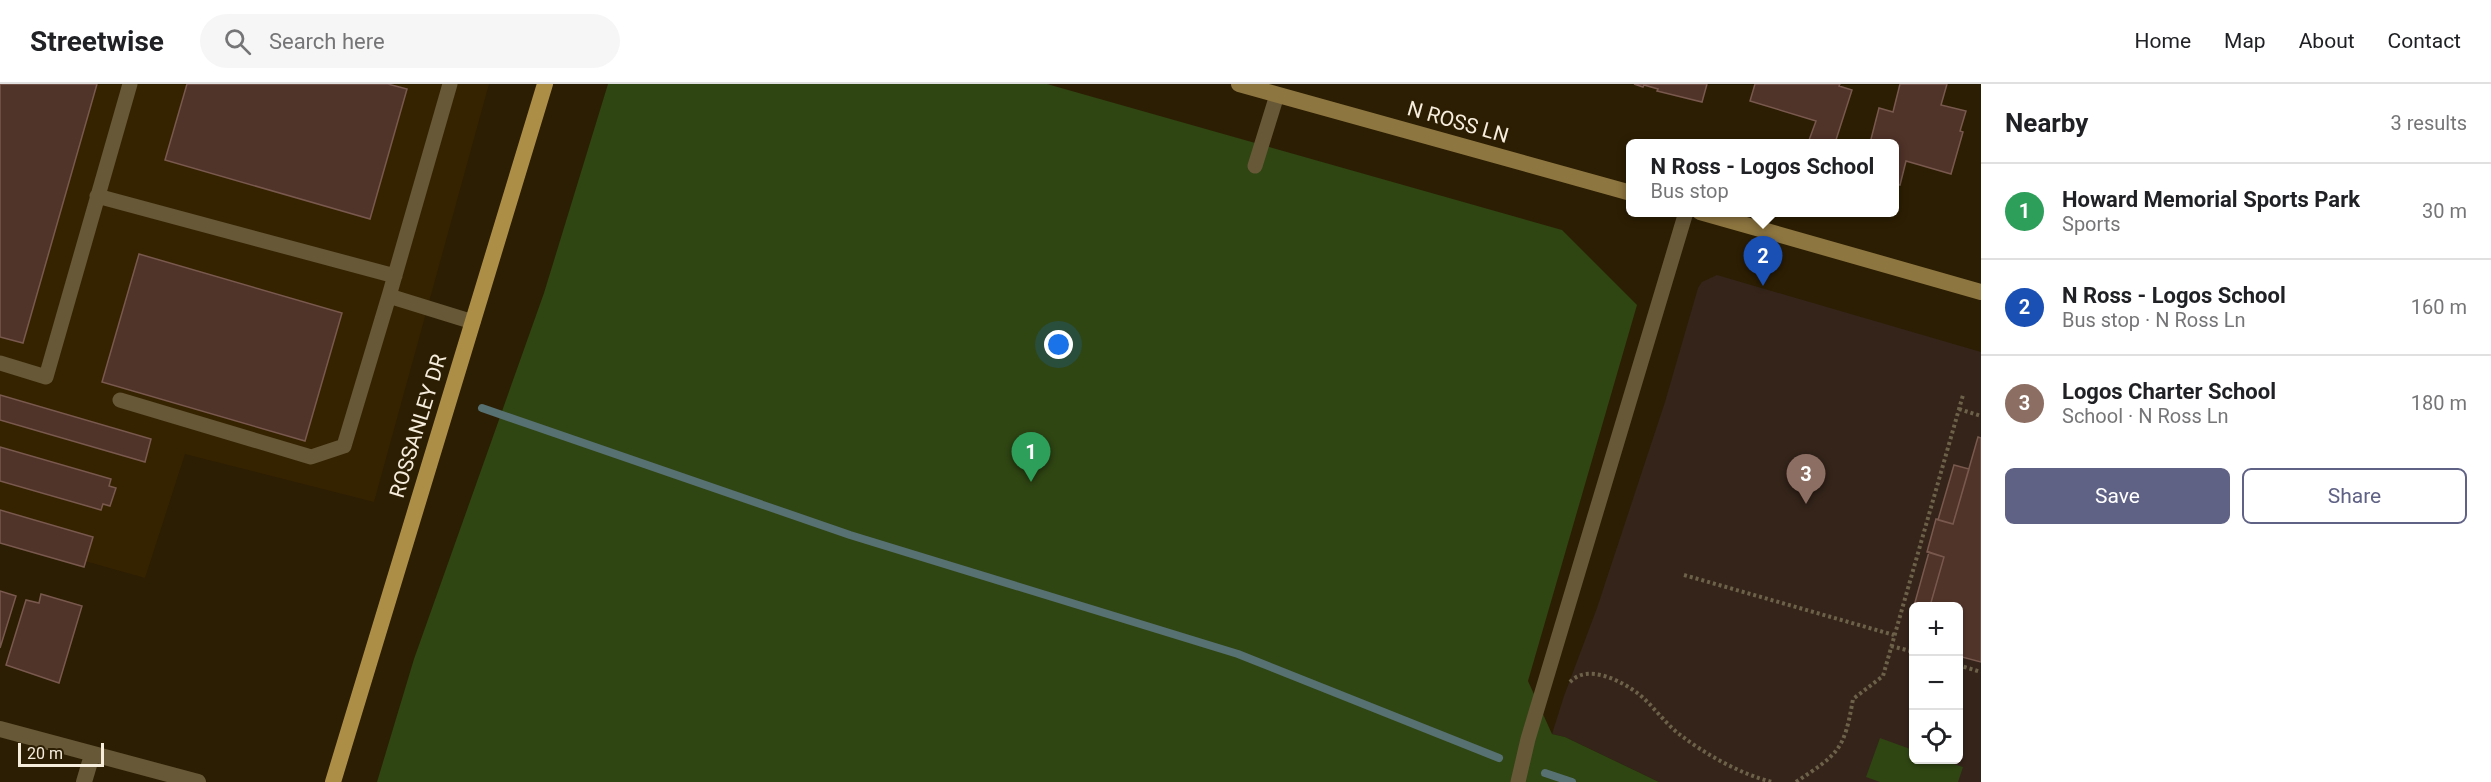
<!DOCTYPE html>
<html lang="en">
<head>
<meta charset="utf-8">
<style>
  :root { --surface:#fff; --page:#f6f6f6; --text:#202124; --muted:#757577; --line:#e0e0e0; --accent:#5f6185 }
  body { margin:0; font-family:Roboto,sans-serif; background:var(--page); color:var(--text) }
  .controls { position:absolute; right:18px; bottom:18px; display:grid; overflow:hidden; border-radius:9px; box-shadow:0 2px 4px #0004 }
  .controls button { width:54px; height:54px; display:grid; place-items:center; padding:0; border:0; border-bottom:2px solid var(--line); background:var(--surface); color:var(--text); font:30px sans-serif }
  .scale { position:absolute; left:18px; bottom:15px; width:86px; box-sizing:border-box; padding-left:6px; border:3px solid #f7eddd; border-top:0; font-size:16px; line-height:21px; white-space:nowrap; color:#f7eddd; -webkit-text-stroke:4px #2c1e03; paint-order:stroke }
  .you { position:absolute; left:1059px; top:261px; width:21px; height:21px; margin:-15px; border:4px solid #fff; border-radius:50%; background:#1a73e8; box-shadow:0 0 0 9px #1a73e833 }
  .badge { display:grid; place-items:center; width:39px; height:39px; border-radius:50%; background:var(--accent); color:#fff; font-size:20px; font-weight:700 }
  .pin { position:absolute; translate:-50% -50px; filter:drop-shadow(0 2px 3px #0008) }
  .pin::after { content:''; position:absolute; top:32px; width:21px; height:18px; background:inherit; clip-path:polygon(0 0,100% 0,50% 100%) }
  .popup { position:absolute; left:1626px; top:55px; width:273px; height:78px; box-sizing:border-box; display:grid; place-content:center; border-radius:9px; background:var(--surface); filter:drop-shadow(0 2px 4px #0005); font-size:20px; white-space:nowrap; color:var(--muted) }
  .popup b { font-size:22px; color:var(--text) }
  .popup::after { content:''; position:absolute; left:50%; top:100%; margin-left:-12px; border:12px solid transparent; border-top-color:var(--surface) }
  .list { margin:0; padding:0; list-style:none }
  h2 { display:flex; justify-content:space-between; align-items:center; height:78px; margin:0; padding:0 24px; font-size:26px }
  h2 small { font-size:20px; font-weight:400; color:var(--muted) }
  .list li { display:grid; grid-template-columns:39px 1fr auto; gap:18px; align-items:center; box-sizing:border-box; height:96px; padding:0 24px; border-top:2px solid var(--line) }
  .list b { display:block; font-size:22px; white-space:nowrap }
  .list p { margin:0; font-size:20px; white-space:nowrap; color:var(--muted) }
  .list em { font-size:20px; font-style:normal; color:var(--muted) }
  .actions { display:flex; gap:12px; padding:18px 24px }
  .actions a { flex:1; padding:14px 0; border:2px solid var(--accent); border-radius:9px; text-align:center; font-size:21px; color:var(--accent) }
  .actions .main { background:var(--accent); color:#fff }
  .icon { flex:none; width:33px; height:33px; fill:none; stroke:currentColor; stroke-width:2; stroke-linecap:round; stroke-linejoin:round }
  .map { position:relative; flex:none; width:1981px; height:698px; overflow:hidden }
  header { display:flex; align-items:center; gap:36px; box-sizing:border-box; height:84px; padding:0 30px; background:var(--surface); border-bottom:2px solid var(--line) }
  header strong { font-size:28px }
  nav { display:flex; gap:33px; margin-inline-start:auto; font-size:21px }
  .search { width:420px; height:54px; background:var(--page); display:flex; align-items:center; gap:15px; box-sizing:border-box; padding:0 21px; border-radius:33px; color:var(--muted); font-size:22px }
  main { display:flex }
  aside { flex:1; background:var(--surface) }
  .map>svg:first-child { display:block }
  .built { fill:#352300 }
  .education { fill:#34241a; fill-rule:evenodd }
  .green { fill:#2f4512 }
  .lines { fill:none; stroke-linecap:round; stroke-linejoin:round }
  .stream { stroke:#577071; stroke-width:8 }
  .building { fill:#503329; stroke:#79594e; stroke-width:1.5 }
  .path { stroke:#6d6149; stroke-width:4; stroke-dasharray:3 3; stroke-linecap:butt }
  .service { stroke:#675837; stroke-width:15 }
  .minor { stroke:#675837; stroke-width:16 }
  .secondary { stroke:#8e7640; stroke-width:16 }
  .primary { stroke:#ad8e46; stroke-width:16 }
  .labels { text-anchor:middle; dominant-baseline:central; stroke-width:4.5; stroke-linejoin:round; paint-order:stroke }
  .street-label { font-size:21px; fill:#f7eddd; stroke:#2c1e03 }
</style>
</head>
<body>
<header>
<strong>Streetwise</strong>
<div class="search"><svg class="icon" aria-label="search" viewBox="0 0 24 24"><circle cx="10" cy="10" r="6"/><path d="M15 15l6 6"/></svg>Search here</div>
<nav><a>Home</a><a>Map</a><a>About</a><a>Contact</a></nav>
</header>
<main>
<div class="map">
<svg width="1981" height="698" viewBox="0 0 1981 698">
  <rect width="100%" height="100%" fill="#2c1e03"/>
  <path class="built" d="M0 0H489L374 418 185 370 145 494 0 453Z"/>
  <path class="education" d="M1717 191 1981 268V698H1659L1565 653 1552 650 1564 612 1597 524 1665 318 1698 204 1702 198ZM1914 522H1958V676H1914Z"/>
  <path class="green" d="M608 0H1047L1562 146 1637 221 1528 597 1552 650 1565 653 1659 698H377L414 575 544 209Z
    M1880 654 1913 666 1914 676H1941L1963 683 1958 698H1880L1866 693Z"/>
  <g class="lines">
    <path class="stream" d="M482 324 850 451 1238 570 1499 674
      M1545 689 1572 698"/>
  </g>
  <path class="building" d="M0 0H97L23 259 0 253Z
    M187 0H388L407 5 370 135 165 76Z
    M1634 0H1707L1702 18 1657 7 1658 5 1644 1 1643 3Z
    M1755 0H1840L1839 2 1852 6 1835 59H1808L1816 37 1750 17Z
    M1900 0H1947L1941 21 1966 27 1960 47 1963 48 1951 90 1906 77 1900 101 1895 100V59H1870L1879 24 1893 28Z
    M139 170 342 229 305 357 102 298Z
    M0 311 151 355 145 378 0 336Z
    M1978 353 1981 354V578L1958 572V522H1930L1944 473 1927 468 1936 435 1953 440Z
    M0 363 111 395 109 402 116 404 110 422 103 420 101 426 0 397Z
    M1954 381 1969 385 1953 440 1938 436Z
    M0 426 93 453 84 483 0 459Z
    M1929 468 1944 473 1930 522H1914Z
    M0 507 16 512 0 564Z
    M41 510 82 522 59 599 6 581 26 516 39 519Z"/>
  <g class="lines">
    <path class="path" d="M1959 325 1981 332
      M1684 491 1894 551
      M1891 562 1914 568
      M1958 581 1981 588
      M1570 598C1588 579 1622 597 1640 611 1654 623 1664 638 1679 650 1705 670 1740 690 1772 698
      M1796 698C1839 669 1844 667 1853 615L1883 592 1963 311"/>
    <path class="service" d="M450 0 389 212 473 238
      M1255 82 1277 11
      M97 112 395 192
      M0 279 46 293 130 0
      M120 316 311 373 344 362 389 212
      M1518 698 1528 655 1686 128"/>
    <path class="minor" d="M0 645 198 698
      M84 698 92 671"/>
    <path class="secondary" d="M1239 0 1631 109
      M1700 128 1981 208"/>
    <path class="primary" d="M333 698 545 0"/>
  </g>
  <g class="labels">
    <g class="street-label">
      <text transform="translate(1458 38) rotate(16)">N ROSS LN</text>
      <text transform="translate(418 342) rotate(-73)">ROSSANLEY DR</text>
    </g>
  </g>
</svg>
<div class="controls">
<button>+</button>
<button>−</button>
<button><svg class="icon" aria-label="locate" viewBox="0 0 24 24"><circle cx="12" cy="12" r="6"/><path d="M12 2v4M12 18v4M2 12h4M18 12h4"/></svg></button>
</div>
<div class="scale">20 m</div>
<div class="you"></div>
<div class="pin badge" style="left:1031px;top:398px;background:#2e9e5b">1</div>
<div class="pin badge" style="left:1763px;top:202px;background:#1a4fb4">2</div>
<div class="popup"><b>N Ross - Logos School</b>Bus stop</div>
<div class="pin badge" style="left:1806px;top:420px;background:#8d6e63">3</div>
</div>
<aside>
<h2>Nearby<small>3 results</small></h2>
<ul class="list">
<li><span class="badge" style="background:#2e9e5b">1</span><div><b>Howard Memorial Sports Park</b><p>Sports</p></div><em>30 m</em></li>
<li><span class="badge" style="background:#1a4fb4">2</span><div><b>N Ross - Logos School</b><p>Bus stop · N Ross Ln</p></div><em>160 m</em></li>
<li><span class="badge" style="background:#8d6e63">3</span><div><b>Logos Charter School</b><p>School · N Ross Ln</p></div><em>180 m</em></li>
</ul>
<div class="actions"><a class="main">Save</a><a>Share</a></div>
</aside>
</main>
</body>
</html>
